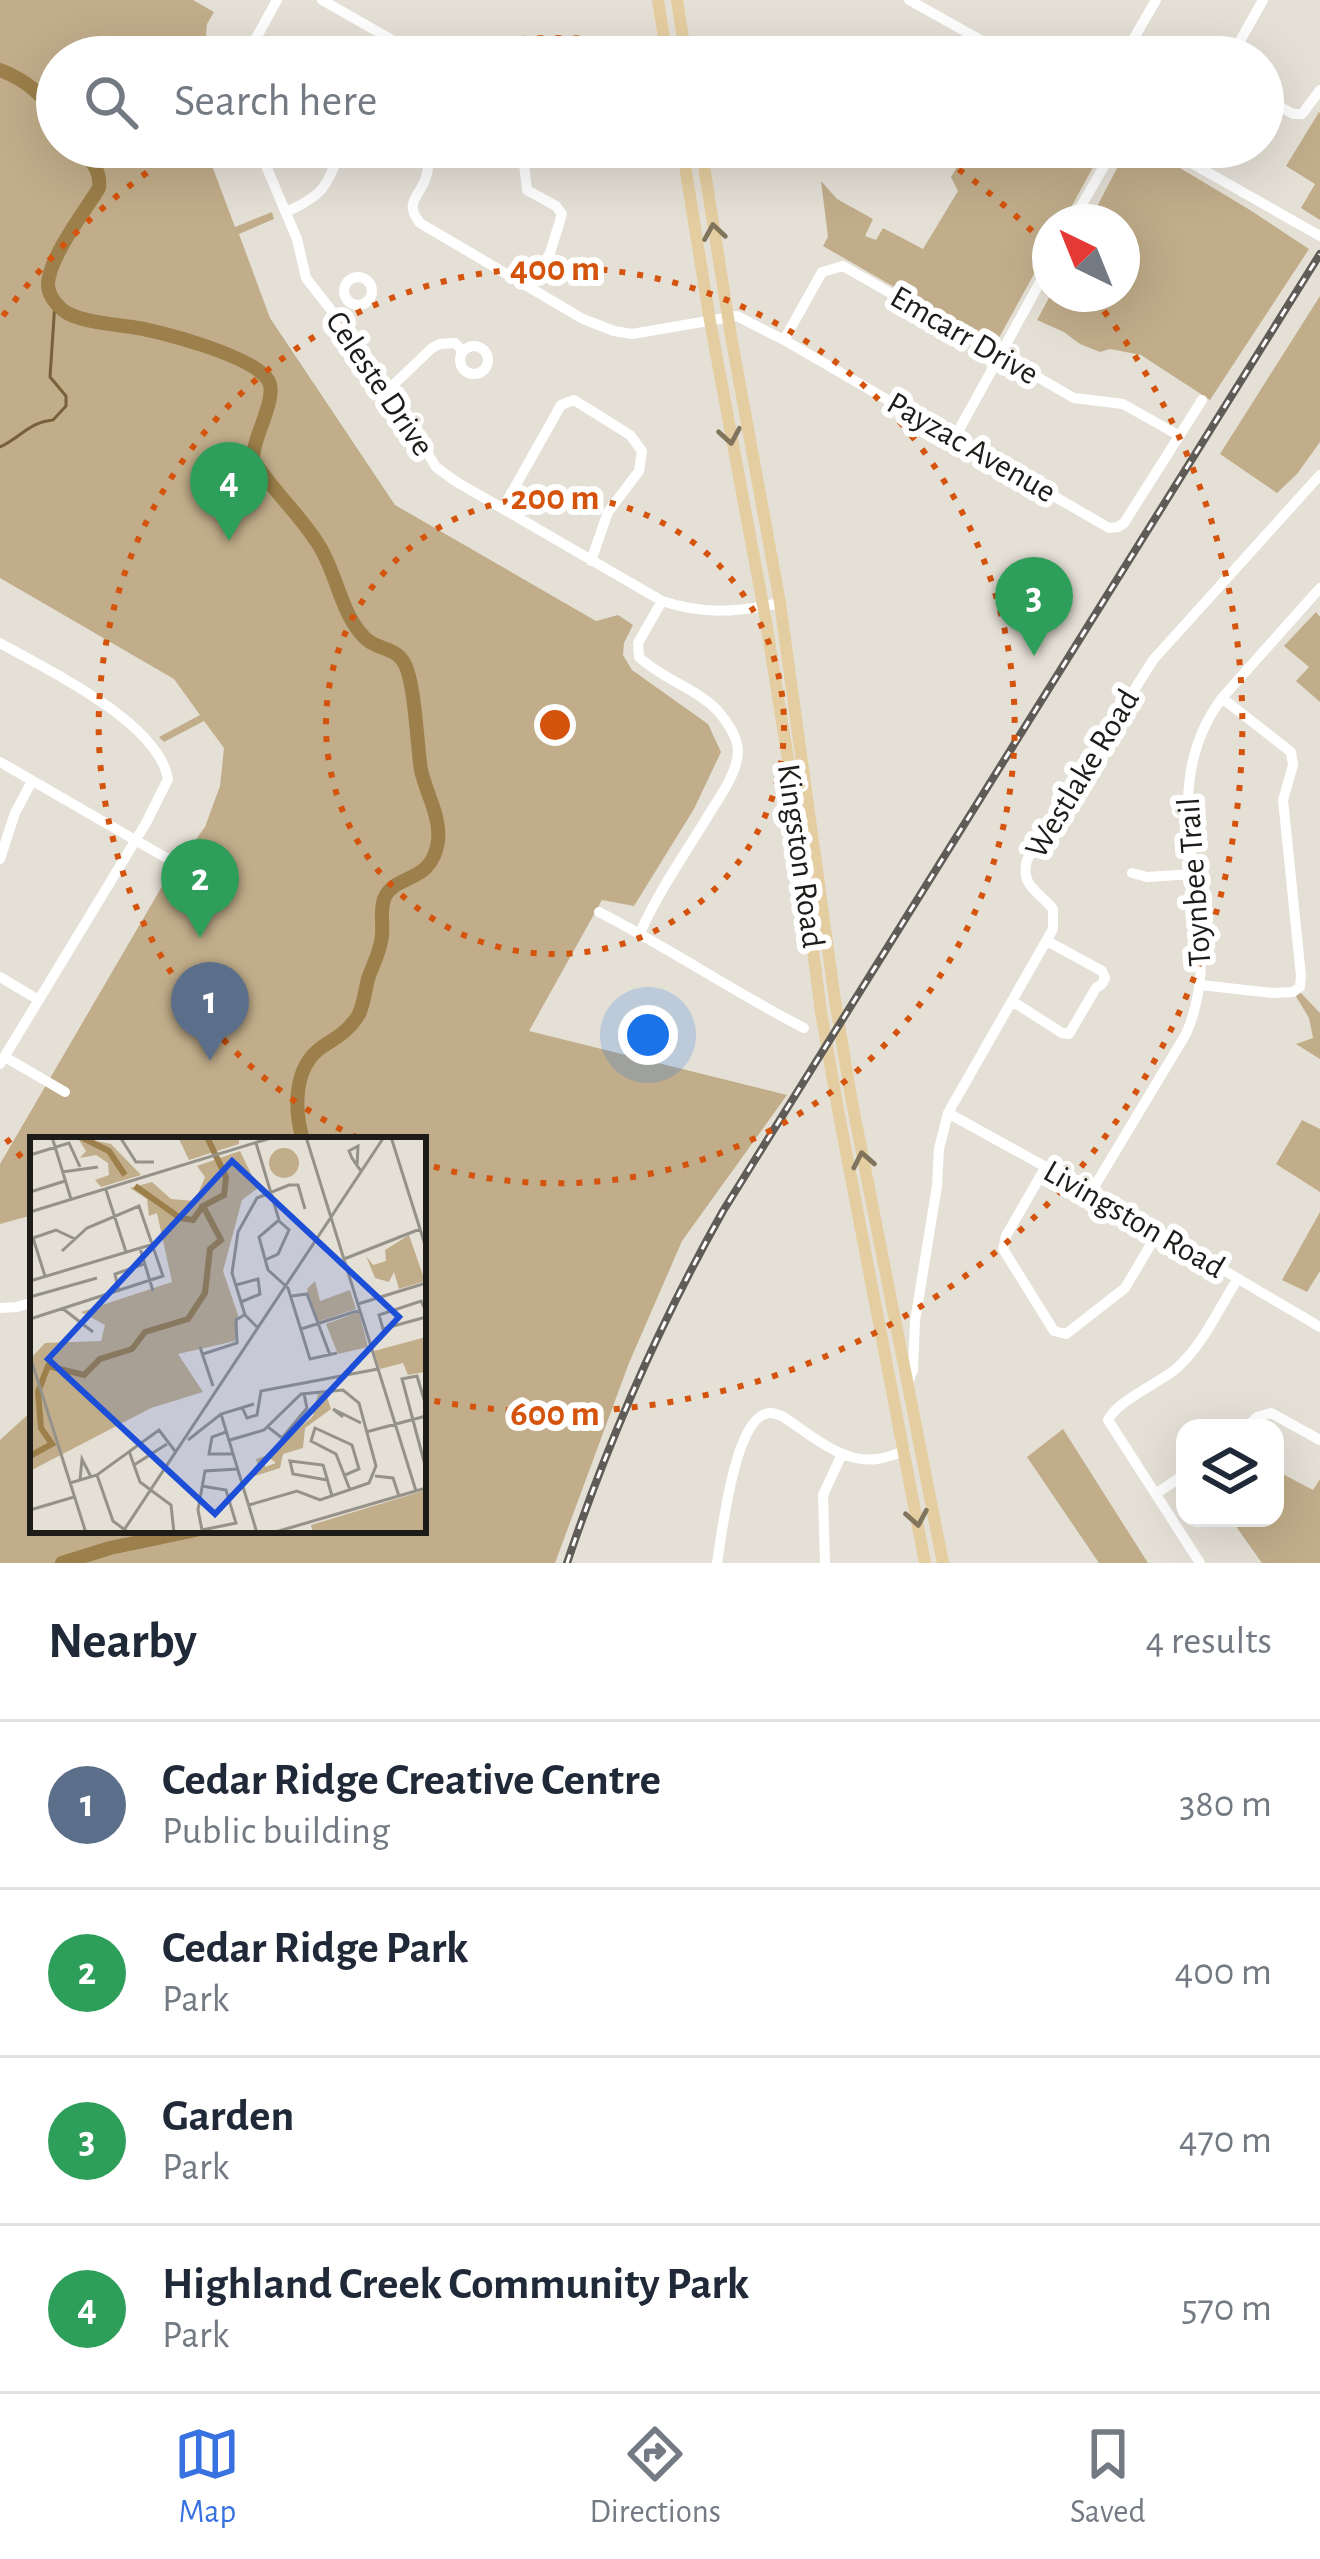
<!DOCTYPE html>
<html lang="en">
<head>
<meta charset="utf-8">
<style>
  :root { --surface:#fff; --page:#f2f2f3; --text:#1f2937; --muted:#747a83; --line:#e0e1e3; --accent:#3871e0 }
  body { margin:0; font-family:"Alegreya Sans",sans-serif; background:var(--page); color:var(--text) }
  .controls { position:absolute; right:36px; bottom:36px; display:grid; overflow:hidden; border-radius:24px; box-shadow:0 12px 48px #0002 }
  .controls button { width:108px; height:108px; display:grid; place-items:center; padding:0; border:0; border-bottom:3px solid var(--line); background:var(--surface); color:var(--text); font:60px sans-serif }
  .compass { position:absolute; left:1032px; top:204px; width:108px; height:108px; border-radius:50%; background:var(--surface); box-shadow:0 12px 48px #0002; rotate:317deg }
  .you { position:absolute; left:648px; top:1035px; width:42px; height:42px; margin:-30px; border:9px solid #fff; border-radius:50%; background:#1a73e8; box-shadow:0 0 0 18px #1a73e833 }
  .badge { display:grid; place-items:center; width:78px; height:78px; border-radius:50%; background:var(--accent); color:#fff; font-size:39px; font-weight:700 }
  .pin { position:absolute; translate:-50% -99px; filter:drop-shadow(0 3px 6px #0008) }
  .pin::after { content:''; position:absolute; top:63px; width:42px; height:36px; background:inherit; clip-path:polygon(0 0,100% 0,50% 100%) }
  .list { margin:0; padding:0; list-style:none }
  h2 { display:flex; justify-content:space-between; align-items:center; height:156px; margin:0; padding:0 48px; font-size:51px }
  h2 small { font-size:39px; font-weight:400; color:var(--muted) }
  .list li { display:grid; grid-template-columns:78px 1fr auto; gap:36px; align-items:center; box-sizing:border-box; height:168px; padding:0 48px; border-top:3px solid var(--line) }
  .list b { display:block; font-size:45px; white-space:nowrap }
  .list p { margin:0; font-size:39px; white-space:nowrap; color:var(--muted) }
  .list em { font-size:39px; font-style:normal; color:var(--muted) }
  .icon { flex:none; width:66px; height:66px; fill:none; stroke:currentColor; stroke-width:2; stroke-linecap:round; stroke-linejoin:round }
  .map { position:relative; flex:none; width:1320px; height:1563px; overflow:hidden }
  .search { position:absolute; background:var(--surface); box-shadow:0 12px 48px #0002; left:36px; right:36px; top:36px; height:132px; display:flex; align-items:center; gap:30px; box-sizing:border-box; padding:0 42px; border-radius:66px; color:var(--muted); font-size:45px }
  .sheet { height:828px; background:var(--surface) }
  nav { display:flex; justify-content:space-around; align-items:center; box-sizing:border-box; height:168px; border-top:3px solid var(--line); background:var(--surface); font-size:33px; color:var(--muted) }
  nav a { display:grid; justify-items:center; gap:6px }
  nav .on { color:var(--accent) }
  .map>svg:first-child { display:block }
  .green { fill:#c1ad8a }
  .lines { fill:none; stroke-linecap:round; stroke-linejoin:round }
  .stream { stroke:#76613b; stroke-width:3 }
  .river { stroke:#9c7f4a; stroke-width:14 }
  .minor { stroke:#fff; stroke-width:10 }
  .major { stroke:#e4cda0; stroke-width:12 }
  .rail-casing { stroke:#5f5c57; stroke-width:8 }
  .rail { stroke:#fff; stroke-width:3; stroke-dasharray:9; stroke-linecap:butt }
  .oneway { stroke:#81745c }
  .ring { fill:none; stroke:#d4530d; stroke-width:6; stroke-dasharray:6 12 }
  .labels { text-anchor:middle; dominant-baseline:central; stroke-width:12; stroke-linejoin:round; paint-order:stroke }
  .street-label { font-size:33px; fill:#1e1c19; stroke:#fff }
  .inset-river { fill:none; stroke:#9c7f4a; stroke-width:6 }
  .inset-road { fill:none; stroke:#95928a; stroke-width:3 }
  .view { fill:#1d4ed8; fill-opacity:0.15; stroke:#1d4ed8; stroke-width:6 }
  .inset-edge { fill:none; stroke:#1e1c19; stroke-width:6 }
  .centre { fill:#d4530d; stroke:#fff; stroke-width:6 }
  .ring-label { font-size:36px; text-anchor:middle; font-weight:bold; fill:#d4530d; stroke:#fff; stroke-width:12; stroke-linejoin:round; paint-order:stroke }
</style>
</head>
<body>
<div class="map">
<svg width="1320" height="1563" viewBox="0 0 1320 1563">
  <rect width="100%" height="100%" fill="#e5e0d6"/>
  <path class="green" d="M0 0H193L214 12 207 24 204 57H57V147H205L235 227 272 212 274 219 239 234 270 318 395 505 596 621 618 615 633 625 624 643 623 655 632 670 708 724 721 752 694 809 634 906 602 900 529 1031 787 1095 682 1241 629 1363 555 1563H0V1440L33 1410V1530H423V1140H33V1215L0 1224V1164L164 883 205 827 220 786 224 748 204 721 164 742 159 737 200 715 174 679 0 578Z
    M1319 112 1320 113V220L1301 208 1315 184 1286 166Z
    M969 147H1104L1063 222H1050V245L995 345 823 246 828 237 821 181 837 199 873 219 865 236 876 240 883 228 923 249 958 191 951 177Z
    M1128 147H1145L1250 210 1309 249 1210 400 1141 355 1110 349 1100 352 1080 344 1064 332 1037 320 1051 294H1122V222H1089Z
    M1320 296V442L1297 474 1277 493 1220 454Z
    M1316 612 1320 617V702L1296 681 1309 667 1284 646Z
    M1299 991 1320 1013V1059L1296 1044 1313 1038 1309 1018 1294 993Z
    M1302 1120 1320 1129V1192L1276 1164Z
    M1320 1212V1271L1307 1292 1282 1280Z
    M1063 1429 1148 1563H1099L1027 1457Z
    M1275 1470 1313 1490 1320 1479V1563H1262L1230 1518H1275Z"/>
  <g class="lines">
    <path class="stream" d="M0 447C20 438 29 422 53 420L66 406V396L50 377 55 302"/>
    <path class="river" d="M0 70C26 80 40 93 57 115
      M81 147C91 161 101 170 99 188 85 211 47 260 48 286 49 297 59 309 69 314 89 323 112 324 132 327 161 331 253 356 268 380 279 397 252 438 253 459 272 491 301 515 320 547 337 575 341 614 365 638 375 649 394 647 403 661 415 678 417 746 421 770 426 793 441 817 438 841 432 885 394 873 384 899 380 911 383 923 382 935 381 951 373 964 368 979 365 991 364 1003 359 1014 349 1031 337 1037 322 1047 293 1067 294 1110 303 1140
      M62 1563 110 1548 196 1530"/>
    <path class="minor" d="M322 0 422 57
      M909 0 1011 57
      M251 57 255 40 277 0
      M484 57H499
      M1123 57 1156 0
      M1231 57 1263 0
      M1263 97 1293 114H1302L1320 90
      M258 147 297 239 306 278 371 361 436 467 455 481 662 601C704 615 737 612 780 603
      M430 147C429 157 429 168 426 177 420 197 403 202 420 223L583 319 614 331 632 334 737 316 784 340 1109 528 1118 527 1124 523 1202 400
      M522 147 527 190 556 206 562 214 550 253 529 287
      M1163 147 1320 236
      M286 212C326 194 326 186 342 147
      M1072 222 1115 147
      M344 291a14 14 0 1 1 28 0a14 14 0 1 1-28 0Z
      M784 340 822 272 843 266 1074 398 1123 404 1178 435
      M460 360a14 14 0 1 1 28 0a14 14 0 1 1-28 0Z
      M389 389 432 348 440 344 455 343 463 351
      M955 437 1050 264
      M503 508 561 405 574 400 630 435 642 451 639 471 608 512 591 561
      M0 643C48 670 158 722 168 779L146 823 0 1064
      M0 762 175 863
      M0 859 15 813 32 781
      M1132 873 1147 877 1193 874
      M599 912C669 948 734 992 804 1028
      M640 933C659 890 687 851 711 811 721 795 738 771 738 751 738 737 726 720 717 710 694 687 662 679 639 657L638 643 662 601
      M0 977 39 1000
      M1201 985 1272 993 1293 992 1300 987 1301 976 1283 800 1293 765 1291 752 1222 698
      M1012 1001 1062 1033 1069 1034 1096 988 1102 984 1105 978 1102 971 1047 941
      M5 1057 65 1092
      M948 1113 1091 1192 1320 1327
      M1045 1168 1006 1236 1003 1249 1054 1331 1066 1334 1125 1288 1157 1234
      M1091 1192 1186 1034C1235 923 1142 805 1222 698L1320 588
      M0 1308 17 1307 33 1302
      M908 1382 913 1370 915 1321 937 1186 939 1149 948 1113 1053 929V909C1039 891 1020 887 1027 860L1153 660 1320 475
      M1246 1428 1257 1417 1271 1413 1320 1440
      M1157 1493 1185 1474
      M717 1563C722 1532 734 1428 763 1415 771 1411 775 1414 782 1416 810 1434 842 1464 877 1459 886 1458 896 1454 905 1451
      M825 1563 823 1495 842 1454
      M1200 1563 1108 1420C1118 1400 1158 1384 1177 1368 1204 1343 1218 1310 1237 1280"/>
    <path class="major" d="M658 0 667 57
      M677 0 686 57
      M682 147 710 321 765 616 788 759 821 1012 839 1115 925 1563
      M701 147 731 336 780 603 835 1000 851 1097 943 1563"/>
    <defs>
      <path id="rail" d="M567 1563C608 1441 660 1323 723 1211L1320 254"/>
    </defs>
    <use href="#rail" class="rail-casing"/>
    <use href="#rail" class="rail"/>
  </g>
  <defs><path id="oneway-chevron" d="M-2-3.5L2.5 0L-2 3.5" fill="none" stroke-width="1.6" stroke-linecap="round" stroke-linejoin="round" transform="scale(3)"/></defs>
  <g class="oneway">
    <use href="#oneway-chevron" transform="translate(714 232) rotate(-99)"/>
    <use href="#oneway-chevron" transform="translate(730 436) rotate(80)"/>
    <use href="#oneway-chevron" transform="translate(863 1160) rotate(-101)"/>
    <use href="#oneway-chevron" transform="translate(917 1518) rotate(80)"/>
  </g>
  <g class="ring">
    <circle cx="555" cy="725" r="229"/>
    <path d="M358 1138A458 458 0 1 1 425 1164"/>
    <path d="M33 1171A687 687 0 0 1 3 1134M3 316A687 687 0 0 1 181 149M395 57A687 687 0 0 1 715 57M929 149A687 687 0 0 1 1049 248M1093 297A687 687 0 0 1 424 1399"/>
  </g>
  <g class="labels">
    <g class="street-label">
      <text transform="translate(964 336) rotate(30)">Emcarr Drive</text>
      <text transform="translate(379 384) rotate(56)">Celeste Drive</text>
      <text transform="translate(971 448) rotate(30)">Payzac Avenue</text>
      <text transform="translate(1083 774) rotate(-59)">Westlake Road</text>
      <text transform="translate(800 856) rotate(82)">Kingston Road</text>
      <text transform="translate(1195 882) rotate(-94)">Toynbee Trail</text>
      <text transform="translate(1134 1220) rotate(30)">Livingston Road</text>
    </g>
  </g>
  <g transform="translate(30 1137)">
    <rect width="396" height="396" fill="#e5e0d6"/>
    <path d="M47 0 81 7 111 38 71 50 65 43 79 38 78 26 66 18 50 21 56 14ZM148 0H209V7L159 23ZM239 26a15 15 0 1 1 30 0a15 15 0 1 1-30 0ZM210 14 228 51 212 63 193 134 208 178 205 204 148 217 173 255 121 271 0 334 2 220 15 206 71 204 75 188 51 175 142 145 127 76 119 79 117 62 100 51 122 45 141 62 165 64 175 40 167 29ZM379 98 395 144 369 152 364 135 359 145 345 141 336 119 343 128 356 124 355 113ZM285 144 290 164 320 153 326 172 287 185 277 152ZM329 175 338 210 308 217 296 187ZM396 200 394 235 378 238 373 226 350 232 344 214ZM288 257H296L301 272 275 291 273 311 253 317 250 331 215 342 229 332 226 322 235 319V330L246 326 237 319 283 279ZM396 353V396H283L281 388Z" fill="#c1ad8a"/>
    <path class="inset-river" d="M51 0 79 14 95 38M105 49 150 81 163 83 173 69M0 319 22 307 11 291 8 255 18 229 54 238 70 222 102 212 115 195 158 182 175 156 180 112 191 103 173 69 194 58 196 40 177 0"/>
    <path class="inset-road" d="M22 0 41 62M90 0 106 25H124M276 0 386 354M361 0 396 111M226 6 249 83 229 100 238 133 258 151 280 222 307 216M0 18 39 6 50 30M327 29 328 9 319 14 322 21 328 30 331 34M32 35 68 30M76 53 96 115M0 55 35 44M0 75 244 0M3 101 15 139M0 102 26 93 45 102M110 111 123 154M314 122 390 92M235 123 248 117 259 93 249 84M0 144 127 106M206 148 228 142 230 157 211 165M89 155 85 137 114 127M262 159 277 157 300 218M0 160 67 141M328 167 396 146M32 171 63 195M396 174 391 164 349 178 353 192 396 180M0 182 133 139 109 69 57 91 32 114M228 191 215 178 202 136 208 95 227 61 259 48H268L275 72M271 192 330 173M170 210 183 249M173 217 207 206 206 183 214 178M0 219 56 396M396 269 387 239 372 242 396 332M212 270 217 281 227 278 231 254 348 232M191 277 227 396M313 280 303 272 331 286M238 290 252 301 277 271 274 257M196 295 182 300 179 317H203M336 295 396 279M158 303 191 277 224 267M200 303 234 293 271 257 313 253 329 266 346 329 339 346 290 363 267 354 219 368M99 314 110 345 141 368 144 396M104 328 137 307M67 338 83 384 99 396M315 338 329 332 322 308 285 291 281 304 306 317 320 353M345 339 363 341 369 359M50 343 52 322 61 340M297 343 263 337 260 324 293 328 294 331 302 359M40 346 67 338 129 293 145 314M172 349 196 353 206 386 172 393 168 373 175 334 208 332M0 373 44 360M92 396 354 0M242 396 396 351"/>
    <path class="view" d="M202 24 369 180 185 377 18 222Z"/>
    <rect width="396" height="396" class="inset-edge"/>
  </g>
  <circle cx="555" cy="725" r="18" class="centre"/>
  <g class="ring-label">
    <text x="555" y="280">400 m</text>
    <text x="555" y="509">200 m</text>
    <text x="555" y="1425">600 m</text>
  </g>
</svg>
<div class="controls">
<button><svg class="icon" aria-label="layers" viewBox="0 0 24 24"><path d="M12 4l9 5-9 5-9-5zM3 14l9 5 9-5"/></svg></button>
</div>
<svg class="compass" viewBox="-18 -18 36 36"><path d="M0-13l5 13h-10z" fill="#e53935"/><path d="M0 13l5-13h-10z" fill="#747a83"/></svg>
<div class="you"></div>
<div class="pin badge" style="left:210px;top:1061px;background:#5c6f8a">1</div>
<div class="pin badge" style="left:200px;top:938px;background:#2e9e5b">2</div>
<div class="pin badge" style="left:1034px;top:656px;background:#2e9e5b">3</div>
<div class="pin badge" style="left:229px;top:541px;background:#2e9e5b">4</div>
<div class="search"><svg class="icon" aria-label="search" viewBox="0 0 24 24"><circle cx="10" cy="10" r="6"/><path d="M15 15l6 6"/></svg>Search here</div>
</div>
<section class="sheet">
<h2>Nearby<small>4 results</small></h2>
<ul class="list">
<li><span class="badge" style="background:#5c6f8a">1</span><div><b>Cedar Ridge Creative Centre</b><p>Public building</p></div><em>380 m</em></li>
<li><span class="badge" style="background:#2e9e5b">2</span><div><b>Cedar Ridge Park</b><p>Park</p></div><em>400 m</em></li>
<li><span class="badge" style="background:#2e9e5b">3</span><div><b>Garden</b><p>Park</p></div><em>470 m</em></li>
<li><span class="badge" style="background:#2e9e5b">4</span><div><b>Highland Creek Community Park</b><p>Park</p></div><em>570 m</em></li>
</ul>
</section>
<nav>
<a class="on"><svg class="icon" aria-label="map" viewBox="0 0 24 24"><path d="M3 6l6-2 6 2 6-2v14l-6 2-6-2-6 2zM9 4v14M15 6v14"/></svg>Map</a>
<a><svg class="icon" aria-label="directions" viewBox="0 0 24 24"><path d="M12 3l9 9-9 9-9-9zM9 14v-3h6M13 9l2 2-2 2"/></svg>Directions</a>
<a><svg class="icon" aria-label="saved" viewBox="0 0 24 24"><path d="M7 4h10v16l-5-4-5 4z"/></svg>Saved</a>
</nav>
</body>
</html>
